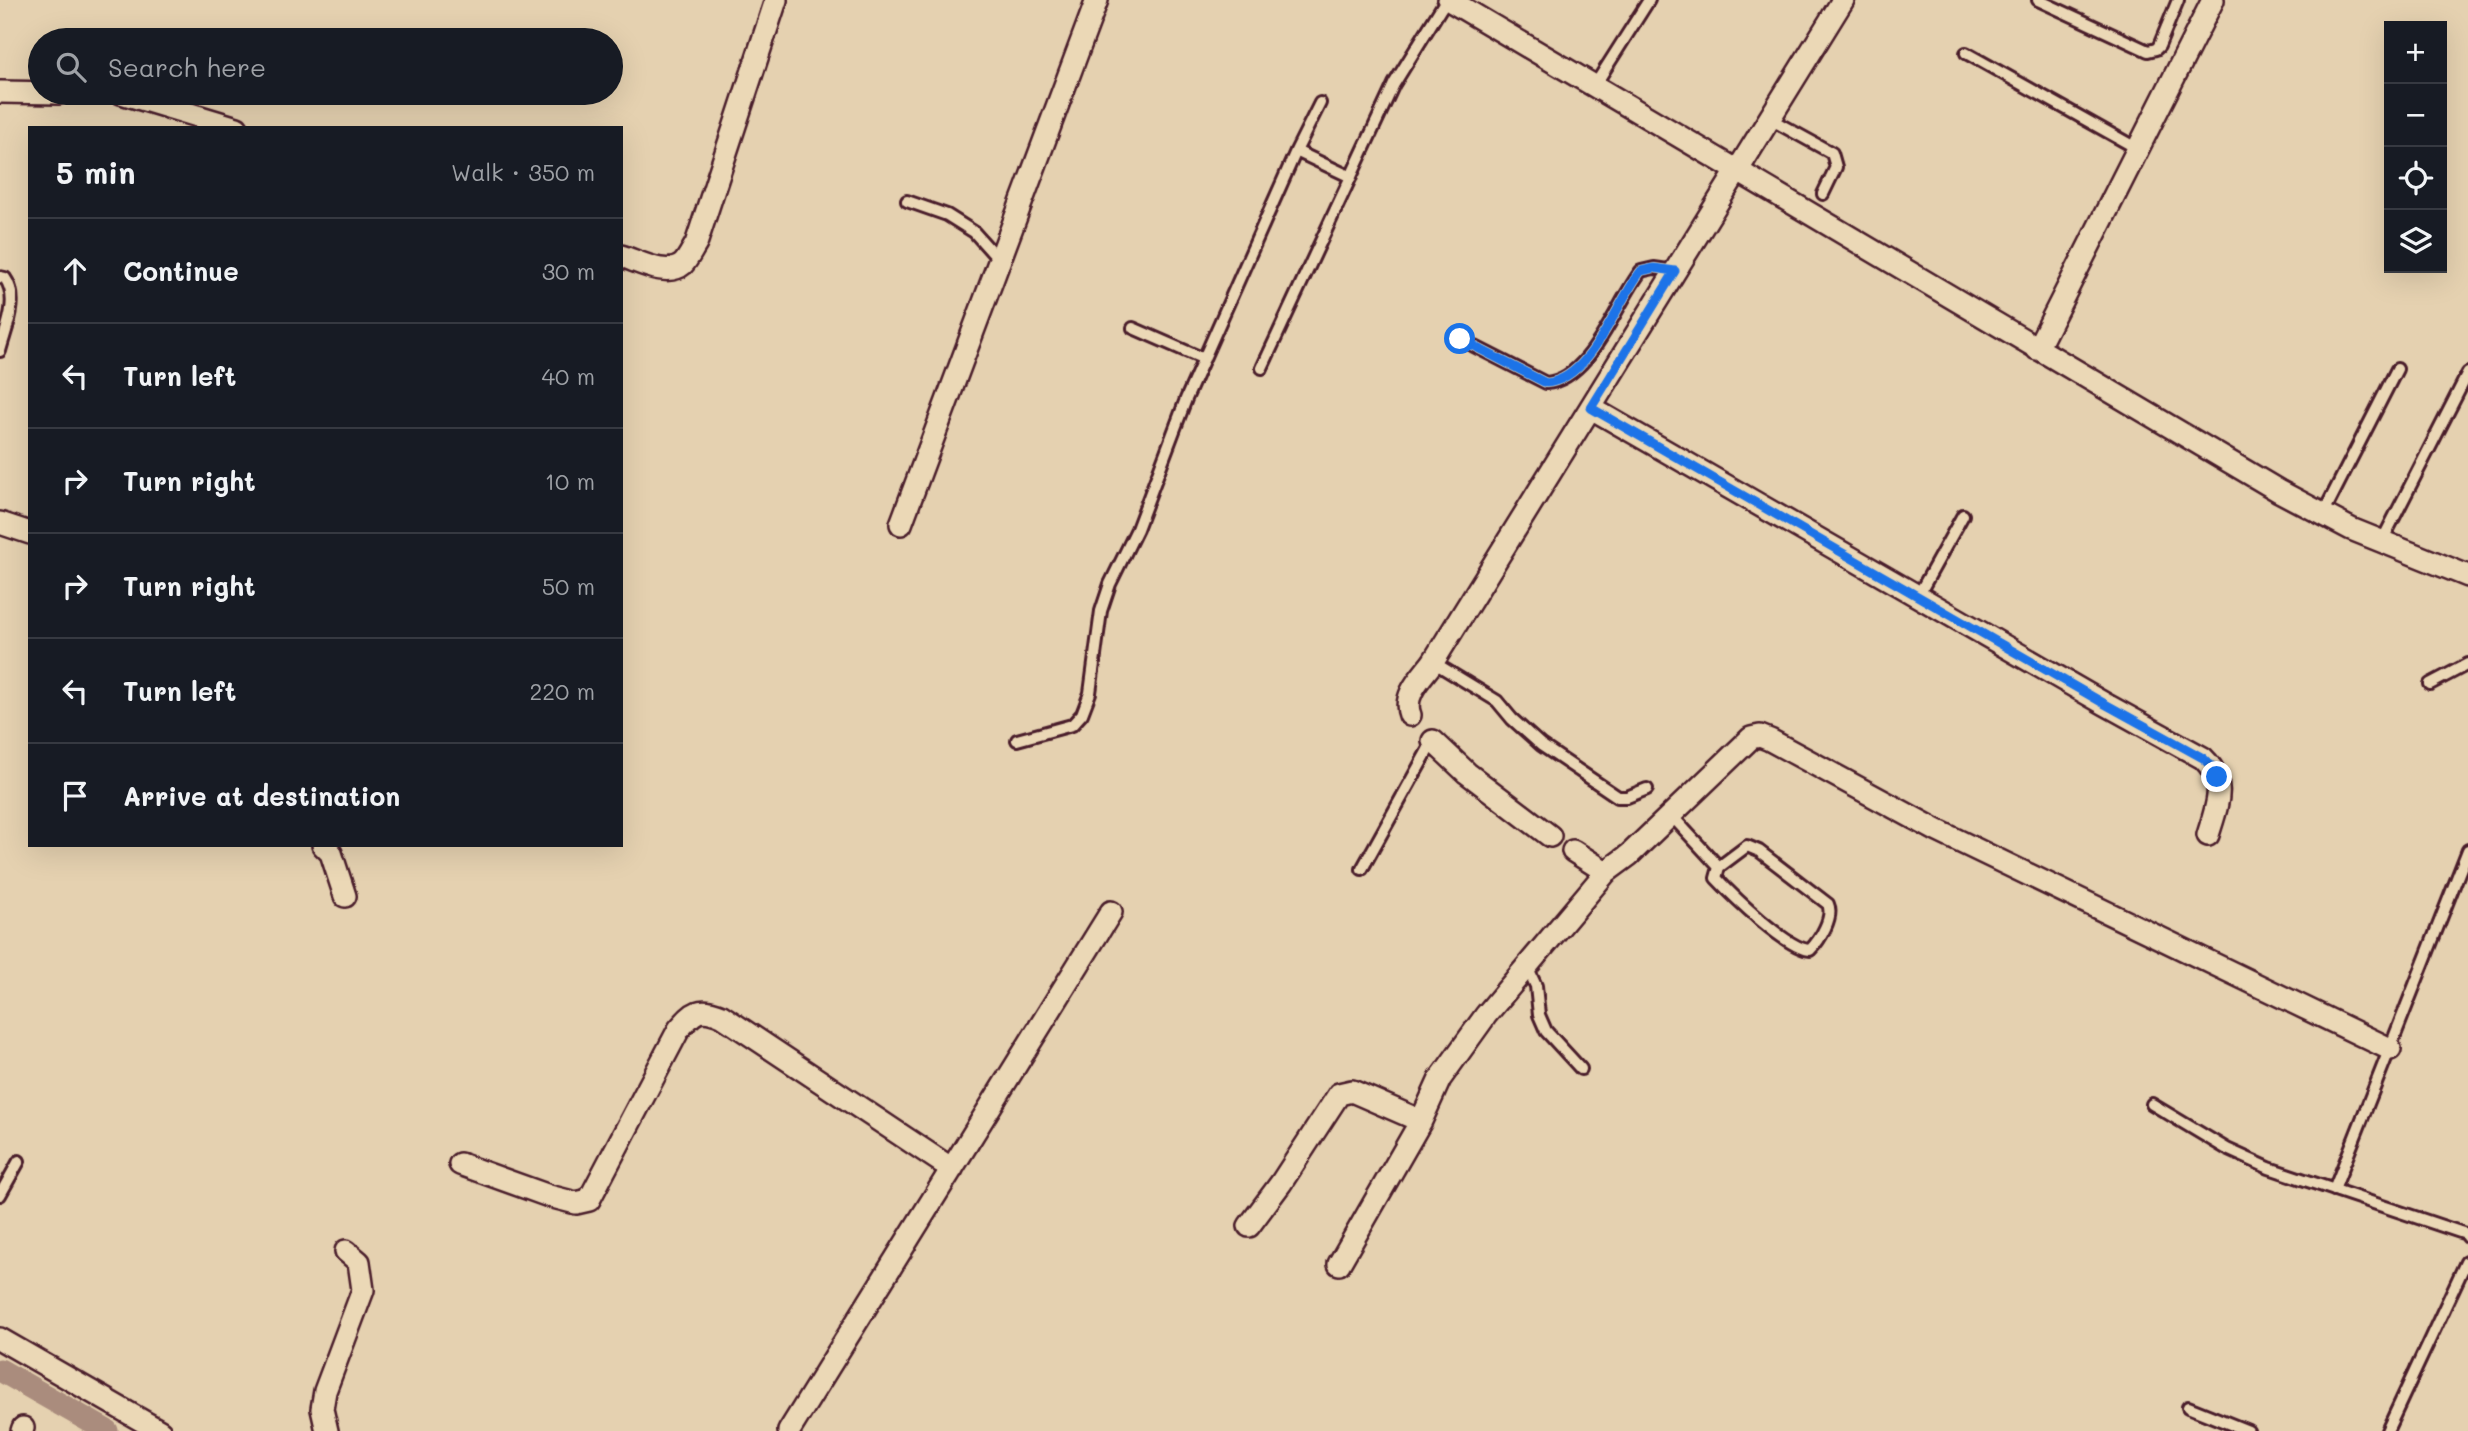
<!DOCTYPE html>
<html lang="en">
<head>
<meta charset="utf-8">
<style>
  :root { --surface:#171b24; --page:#20242c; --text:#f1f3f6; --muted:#9ea1a6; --line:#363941 }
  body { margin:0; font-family:Mali,sans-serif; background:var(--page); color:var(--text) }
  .controls { position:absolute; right:21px; top:21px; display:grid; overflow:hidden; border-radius:0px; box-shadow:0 7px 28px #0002 }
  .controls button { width:63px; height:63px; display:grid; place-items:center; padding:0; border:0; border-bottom:2px solid var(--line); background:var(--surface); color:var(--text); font:35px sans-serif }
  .stop { position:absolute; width:21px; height:21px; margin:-16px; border:5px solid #1a73e8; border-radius:50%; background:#fff }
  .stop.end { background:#1a73e8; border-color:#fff; box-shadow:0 2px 7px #0008 }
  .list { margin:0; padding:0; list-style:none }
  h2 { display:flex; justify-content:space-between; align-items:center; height:91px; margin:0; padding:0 28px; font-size:30px }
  h2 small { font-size:23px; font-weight:400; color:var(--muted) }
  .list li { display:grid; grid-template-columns:46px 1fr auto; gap:21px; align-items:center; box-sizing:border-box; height:105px; padding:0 28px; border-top:2px solid var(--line) }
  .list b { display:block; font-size:26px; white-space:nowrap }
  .list em { font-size:23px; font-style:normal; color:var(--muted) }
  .icon { flex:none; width:38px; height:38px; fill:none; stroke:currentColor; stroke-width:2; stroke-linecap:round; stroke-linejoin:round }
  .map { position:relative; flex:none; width:2468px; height:1431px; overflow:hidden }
  .search { position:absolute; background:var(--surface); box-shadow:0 7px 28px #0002; left:28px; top:28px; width:595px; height:77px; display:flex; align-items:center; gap:18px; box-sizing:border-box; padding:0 24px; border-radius:38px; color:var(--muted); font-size:26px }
  .panel { position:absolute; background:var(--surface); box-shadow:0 7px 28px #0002; left:28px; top:126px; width:595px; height:721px; border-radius:0px }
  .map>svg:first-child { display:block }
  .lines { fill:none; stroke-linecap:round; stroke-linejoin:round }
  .canal { stroke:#aa8c7d; stroke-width:23 }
  .lane-casing { stroke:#4a1f2b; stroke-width:16 }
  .street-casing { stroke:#4a1f2b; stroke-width:26 }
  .lane { stroke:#ebd8b6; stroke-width:10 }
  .street { stroke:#ebd8b6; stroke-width:21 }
  .route { stroke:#1a73e8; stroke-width:9 }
</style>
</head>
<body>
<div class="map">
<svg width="2468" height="1431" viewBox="0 0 2468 1431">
  <rect width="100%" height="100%" fill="#e5d1b0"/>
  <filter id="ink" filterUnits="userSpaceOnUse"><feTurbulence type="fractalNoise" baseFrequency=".0143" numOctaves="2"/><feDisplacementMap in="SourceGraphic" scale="14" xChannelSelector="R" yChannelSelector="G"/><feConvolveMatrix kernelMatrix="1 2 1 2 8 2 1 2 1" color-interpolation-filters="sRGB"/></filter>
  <g filter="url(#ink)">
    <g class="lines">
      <path class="canal" d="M0 1370 107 1431"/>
      <defs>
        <path id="lane" d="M2038 0 2148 51 2156 49 2159 46 2178 0
          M1966 53 2138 149
          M1595 85 1649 0
          M1770 119 1832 153 1836 167 1823 194
          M1296 151 1320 103
          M907 201 947 215 974 232 999 260
          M0 277 5 278C20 299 6 328 0 351
          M1133 328 1204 359
          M1460 339 1546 383C1591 380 1616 303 1641 271L1654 268 1675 271
          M1262 368 1394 84 1446 0
          M2323 514 2397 369
          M2382 541 2468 373
          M1918 596 1963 515
          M1433 662 1497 701 1512 719 1541 745 1618 797H1627L1647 789
          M2430 684 2468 664
          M1017 740 1072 725 1082 714 1090 693 1101 611 1110 584 1137 529 1186 399 1296 151 1351 177
          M1671 815 1719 867
          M1747 846 1759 851 1828 904C1834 917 1820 940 1810 950 1788 950 1732 895 1716 878L1719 867Z
          M1362 869 1433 741
          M1527 967 1536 986 1539 1015 1546 1031 1581 1069
          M2152 1104 2227 1149 2269 1168 2466 1234 2468 1237
          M2334 1190 2468 850
          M0 1195 19 1161
          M2188 1407 2248 1431
          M2387 1431 2466 1262"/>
        <path id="street" d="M1449 0 2279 491 2351 529 2468 576
          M0 92 59 93
          M121 93 237 128
          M621 256C638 261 667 278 683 264 688 259 692 250 696 244L776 0
          M2037 349 2213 0
          M1591 408 2105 704 2203 758C2228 782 2217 805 2208 835
          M0 523 30 533
          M901 524 1097 0
          M1410 715C1402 695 1422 677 1433 662L1843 0
          M1433 741 1467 773 1550 836
          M323 845 331 853 345 896
          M1573 851 1606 872
          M460 1164 549 1196 576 1203 589 1200 679 1029C694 1012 699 1006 722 1016L952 1169
          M1249 1226 1281 1183 1339 1094 1352 1091 1421 1121
          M1339 1264 1421 1121 1440 1079 1486 1015 1606 872 1629 855 1751 738 1760 736 1770 740 1936 830 2390 1049
          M0 1339 160 1431
          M22 1431 23 1428
          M327 1431 322 1409 325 1391 363 1290 359 1262 346 1251
          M789 1431 1111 912"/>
      </defs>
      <use href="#lane" class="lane-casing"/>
      <use href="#street" class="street-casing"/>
      <use href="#lane" class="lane"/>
      <use href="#street" class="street"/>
    </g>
  </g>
  <g class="lines" filter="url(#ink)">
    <path class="route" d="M1460 339 1546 383C1591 380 1616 303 1641 271L1654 268 1675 271 1591 408 2105 704 2203 758 2213 767 2217 777"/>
  </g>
</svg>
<div class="controls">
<button>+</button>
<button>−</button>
<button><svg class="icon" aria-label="locate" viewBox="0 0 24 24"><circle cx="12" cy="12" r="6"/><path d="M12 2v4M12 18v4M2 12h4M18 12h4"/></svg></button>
<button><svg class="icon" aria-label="layers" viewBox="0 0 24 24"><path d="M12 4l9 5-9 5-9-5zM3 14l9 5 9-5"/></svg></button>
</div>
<div class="stop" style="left:1460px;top:339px"></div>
<div class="stop end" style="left:2217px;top:777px"></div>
<div class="search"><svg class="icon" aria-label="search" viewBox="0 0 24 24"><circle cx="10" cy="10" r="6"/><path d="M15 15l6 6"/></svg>Search here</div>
<section class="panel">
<h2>5 min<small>Walk · 350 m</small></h2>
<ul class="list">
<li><svg class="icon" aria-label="ahead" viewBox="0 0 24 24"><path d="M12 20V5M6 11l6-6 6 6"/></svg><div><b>Continue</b></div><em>30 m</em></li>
<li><svg class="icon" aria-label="left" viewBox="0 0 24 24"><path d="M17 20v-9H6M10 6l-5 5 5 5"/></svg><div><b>Turn left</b></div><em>40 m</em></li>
<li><svg class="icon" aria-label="right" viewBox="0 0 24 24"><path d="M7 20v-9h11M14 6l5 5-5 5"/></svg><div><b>Turn right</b></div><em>10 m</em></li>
<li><svg class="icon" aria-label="right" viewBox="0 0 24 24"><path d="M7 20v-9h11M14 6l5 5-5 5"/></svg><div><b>Turn right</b></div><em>50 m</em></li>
<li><svg class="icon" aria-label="left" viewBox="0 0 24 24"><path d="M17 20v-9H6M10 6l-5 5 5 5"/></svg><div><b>Turn left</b></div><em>220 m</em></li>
<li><svg class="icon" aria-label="arrive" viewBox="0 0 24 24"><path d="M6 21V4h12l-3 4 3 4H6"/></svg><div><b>Arrive at destination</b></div></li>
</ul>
</section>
</div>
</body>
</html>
